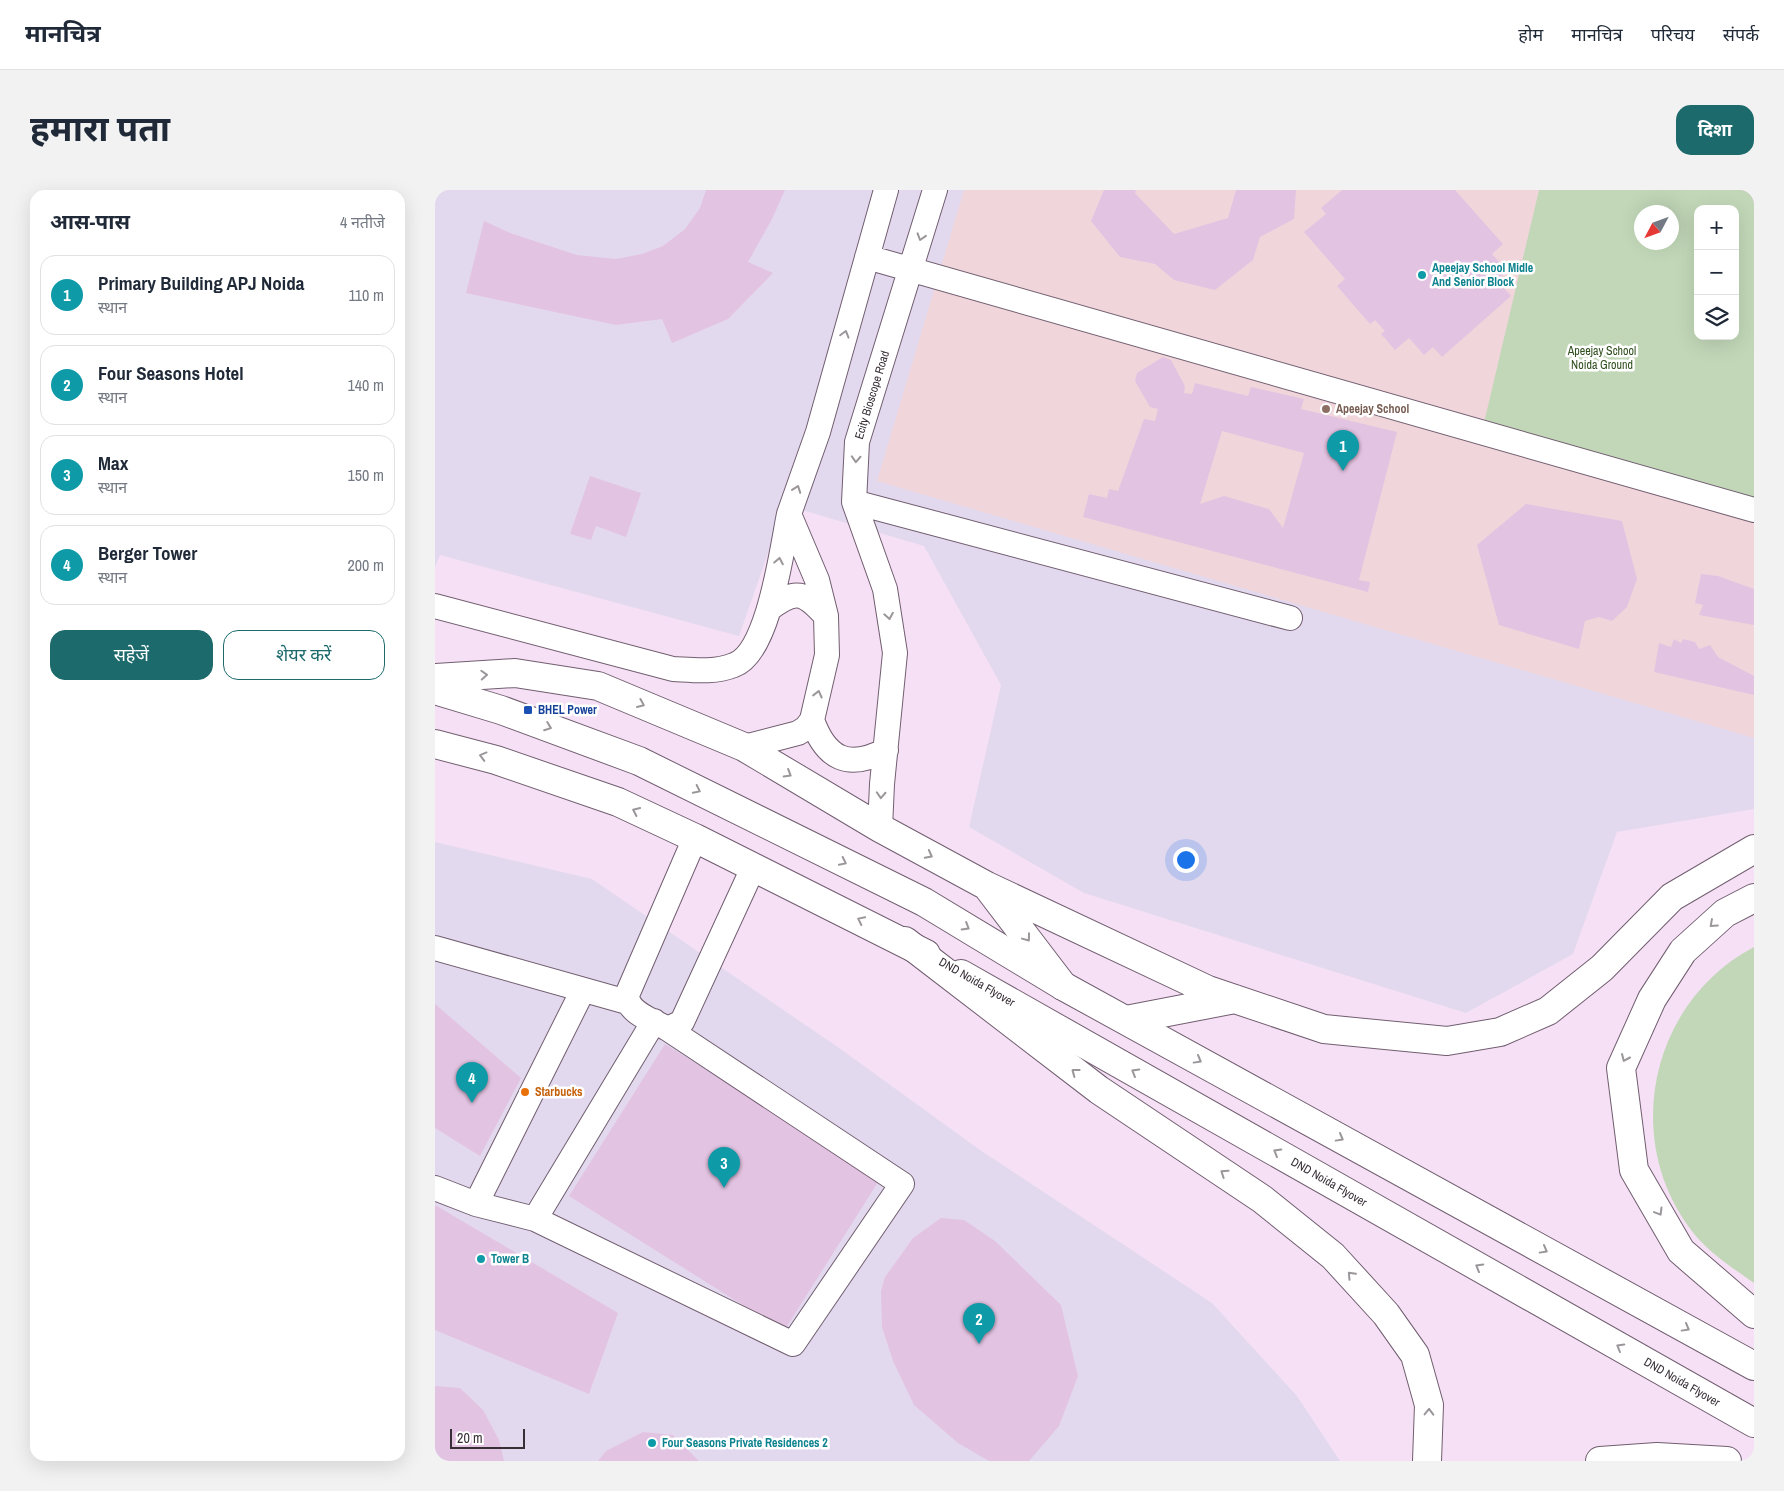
<!DOCTYPE html>
<html lang="hi">
<head>
<meta charset="utf-8">
<style>
  :root { --surface:#fff; --page:#f2f2f3; --text:#1f2937; --muted:#747a83; --line:#e0e1e3; --accent:#1d6a6c }
  body { margin:0; font-family:"Archivo Narrow","Noto Sans Devanagari",sans-serif; background:var(--page); color:var(--text) }
  .controls { position:absolute; right:15px; top:15px; display:grid; overflow:hidden; border-radius:10px; box-shadow:0 5px 20px #0002 }
  .controls button { width:45px; height:45px; display:grid; place-items:center; padding:0; border:0; border-bottom:1px solid var(--line); background:var(--surface); color:var(--text); font:25px sans-serif }
  .compass { position:absolute; left:1199px; top:15px; width:45px; height:45px; border-radius:50%; background:var(--surface); box-shadow:0 5px 20px #0002; rotate:229deg }
  .scale { position:absolute; left:15px; bottom:12px; width:75px; box-sizing:border-box; padding-left:5px; border:2px solid #372e36; border-top:0; font-size:14px; line-height:18px; white-space:nowrap; color:#372e36; -webkit-text-stroke:4px #fff; paint-order:stroke }
  .you { position:absolute; left:750px; top:669px; width:18px; height:18px; margin:-12px; border:4px solid #fff; border-radius:50%; background:#1a73e8; box-shadow:0 0 0 8px #1a73e833 }
  .badge { display:grid; place-items:center; width:32px; height:32px; border-radius:50%; background:var(--accent); color:#fff; font-size:16px; font-weight:700 }
  .pin { position:absolute; translate:-50% -41px; filter:drop-shadow(0 1px 2px #0008) }
  .pin::after { content:''; position:absolute; top:26px; width:18px; height:15px; background:inherit; clip-path:polygon(0 0,100% 0,50% 100%) }
  .list { margin:0; padding:0; list-style:none }
  h2 { display:flex; justify-content:space-between; align-items:center; height:65px; margin:0; padding:0 20px; font-size:21px }
  h2 small { font-size:16px; font-weight:400; color:var(--muted) }
  .list li { display:grid; grid-template-columns:32px 1fr auto; gap:15px; align-items:center; box-sizing:border-box; height:80px; margin:0 10px 10px; padding:0 10px; border:1px solid var(--line); border-radius:15px }
  .list b { display:block; font-size:19px; white-space:nowrap }
  .list p { margin:0; font-size:16px; white-space:nowrap; color:var(--muted) }
  .list em { font-size:16px; font-style:normal; color:var(--muted) }
  .actions { display:flex; gap:10px; padding:15px 20px }
  .actions a { flex:1; padding:11px 0; border:1px solid var(--accent); border-radius:15px; text-align:center; font-size:18px; color:var(--accent) }
  .actions .main { background:var(--accent); color:#fff }
  .icon { flex:none; width:28px; height:28px; fill:none; stroke:currentColor; stroke-width:2; stroke-linecap:round; stroke-linejoin:round }
  .map { position:relative; flex:none; width:1319px; height:1271px; overflow:hidden; border-radius:15px }
  header { display:flex; align-items:center; gap:30px; box-sizing:border-box; height:70px; padding:0 25px; background:var(--surface); border-bottom:1px solid var(--line) }
  header strong { font-size:24px }
  nav { display:flex; gap:28px; margin-inline-start:auto; font-size:18px }
  .intro { display:flex; align-items:center; justify-content:space-between; box-sizing:border-box; height:120px; padding:0 30px }
  h1 { margin:0; font-size:35px }
  .button { padding:12px 22px; border-radius:15px; background:var(--accent); color:#fff; font-size:18px; font-weight:700 }
  main { display:flex; gap:30px; padding:0 30px }
  aside { flex:1; background:var(--surface); border-radius:15px; box-shadow:0 5px 20px #0002 }
  .map>svg:first-child { display:block }
  .commercial { fill:#e3d9ee; fill-rule:evenodd }
  .education { fill:#f0d6db; fill-rule:evenodd }
  .green { fill:#c2d7b8; fill-rule:evenodd }
  .building { fill:#e3c3e2; fill-rule:evenodd }
  .lines { fill:none; stroke-linecap:round; stroke-linejoin:round }
  .minor-casing { stroke:#715e70; stroke-width:26 }
  .major-casing { stroke:#715e70; stroke-width:30 }
  .highway-casing { stroke:#715e70; stroke-width:30 }
  .minor { stroke:#fff; stroke-width:24 }
  .major { stroke:#fff; stroke-width:28 }
  .highway { stroke:#fff; stroke-width:28 }
  .oneway { stroke:#9b969a }
  .culture-dot { fill:#0f9aa8; stroke:#fff; stroke-width:2 }
  .education-dot { fill:#8d6e63; stroke:#fff; stroke-width:2 }
  .transit-dot { fill:#1a4fb4; stroke:#fff; stroke-width:2 }
  .food-dot { fill:#e8710a; stroke:#fff; stroke-width:2 }
  .labels { text-anchor:middle; dominant-baseline:central; stroke-width:5; stroke-linejoin:round; paint-order:stroke }
  .culture-label { font-size:12px; font-weight:bold; fill:#0d838f; stroke:#fff; text-anchor:start }
  .park-label { font-size:12px; fill:#2f4e1d; stroke:#fff }
  .street-label { font-size:12px; fill:#372e36; stroke:#fff }
  .education-label { font-size:12px; font-weight:bold; fill:#785e54; stroke:#fff; text-anchor:start }
  .transit-label { font-size:12px; font-weight:bold; fill:#164399; stroke:#fff; text-anchor:start }
  .food-label { font-size:12px; font-weight:bold; fill:#c56008; stroke:#fff; text-anchor:start }
</style>
</head>
<body>
<header>
<strong>मानचित्र</strong>
<nav><a>होम</a><a>मानचित्र</a><a>परिचय</a><a>संपर्क</a></nav>
</header>
<div class="intro"><h1>हमारा पता</h1><a class="button">दिशा</a></div>
<main>
<aside>
<h2>आस-पास<small>4 नतीजे</small></h2>
<ul class="list">
<li><span class="badge" style="background:#0f9aa8">1</span><div><b>Primary Building APJ Noida</b><p>स्थान</p></div><em>110 m</em></li>
<li><span class="badge" style="background:#0f9aa8">2</span><div><b>Four Seasons Hotel</b><p>स्थान</p></div><em>140 m</em></li>
<li><span class="badge" style="background:#0f9aa8">3</span><div><b>Max</b><p>स्थान</p></div><em>150 m</em></li>
<li><span class="badge" style="background:#0f9aa8">4</span><div><b>Berger Tower</b><p>स्थान</p></div><em>200 m</em></li>
</ul>
<div class="actions"><a class="main">सहेजें</a><a>शेयर करें</a></div>
</aside>
<div class="map">
<svg width="1319" height="1271" viewBox="0 0 1319 1271">
  <rect width="100%" height="100%" fill="#f6e0f5"/>
  <path class="commercial" d="M0 0H1319V619L1182 642 1138 764 1031 823 649 703 534 637 566 495 489 356 350 315 304 446 5 365 0 377ZM1263 19H1300V146H1263ZM1206 22H1236V52H1206Z
    M0 652 157 689 407 860 545 960 777 1113 862 1206 905 1271H0Z"/>
  <path class="education" d="M529 0H1319V548L442 291ZM1263 19H1300V146H1263ZM1206 22H1236V52H1206Z"/>
  <path class="green" d="M1104 0H1319V315L1048 237ZM1263 19H1300V146H1263ZM1206 22H1236V52H1206Z
    M1319 757V1093C1298 1078 1277 1065 1260 1045 1185 953 1214 812 1319 757Z"/>
  <path class="building" d="M271 0H350L337 29 313 72 338 83 293 129 237 153 227 129 181 135 31 103 49 31 75 43 142 65 181 69 207 64 228 56 250 39 265 18Z
    M669 0H701L700 3 739 44 793 28 801 0H861L859 29 825 47 818 70 780 100 739 90 720 74 685 67 656 31Z
    M907 0H1020L1068 54 1057 64 1072 81 1062 90 1076 106 1007 167 998 157 989 165 974 148 960 160 946 144 950 141 940 130 935 134 902 96 910 89 869 42 891 24 886 18Z
    M728 167 736 170 750 196 749 203 757 204 760 193 813 206 816 197 869 209 866 219 962 242 924 390 935 392 933 402 648 327 654 304 672 308 674 299 683 301 709 229 720 231 723 219 715 217 700 191 702 183ZM787 241 869 263 848 338 834 319 789 306 765 314Z
    M155 286 206 303 191 347 161 336 156 350 135 344Z
    M1091 314 1187 331 1202 389 1192 417 1177 431 1164 427 1150 431 1144 459 1064 435 1042 355Z
    M1266 384 1283 386 1319 399V435L1264 425 1268 415 1260 413Z
    M1239 449 1246 453 1248 449 1260 452 1264 459 1275 455 1283 467 1319 486V505L1219 482 1224 453 1236 457Z
    M0 814 86 888 45 966 0 938Z
    M230 854 445 989 349 1141 134 1006Z
    M0 1015 183 1123 154 1204 0 1140Z
    M506 1028 529 1030 560 1051 626 1115 643 1186 624 1236 594 1271H554L523 1253 479 1215 458 1171 447 1137 446 1101 450 1087 478 1048Z
    M0 1196 25 1198 48 1220 64 1250 69 1271H0Z
    M208 1242 238 1245 264 1271H163L171 1261Z"/>
  <g class="lines">
    <defs>
      <path id="minor" d="M432 67 1319 320
        M419 312 855 428
        M0 416 238 479C258 480 279 483 299 475 334 463 347 358 354 324
        M334 419C361 398 369 402 391 426
        M377 530C391 569 413 580 451 560
        M309 557 363 543 371 538 377 530 392 465 391 426 382 390 354 324 383 242 451 0
        M445 638 447 594 460 463 450 399 419 312 422 252 500 0
        M260 648 192 805C192 823 219 831 233 839L247 832 318 678
        M0 758 192 812
        M219 831 100 1029 358 1154 467 994 233 839
        M0 998 41 1014 148 800
        M41 1014 100 1029"/>
      <path id="major" d="M0 500 66 520 204 571 489 712 628 796 1319 1176
        M0 554 61 570 183 612 260 648 491 764
        M526 784 1319 1233"/>
      <path id="highway" d="M0 488 80 483 163 496 309 557 445 638 552 696 773 800 889 839 1012 851 1065 842 1113 821 1167 778 1237 707 1319 659
        M554 699 628 796
        M1319 708 1290 723 1248 761 1217 809 1186 878 1199 980 1246 1061 1319 1124
        M470 751 664 900 827 1009 898 1066 951 1124 980 1165 994 1215 992 1271
        M691 830 800 809
        M1165 1271 1222 1267 1292 1271"/>
    </defs>
    <use href="#minor" class="minor-casing"/>
    <use href="#major" class="major-casing"/>
    <use href="#highway" class="highway-casing"/>
    <use href="#minor" class="minor"/>
    <use href="#major" class="major"/>
    <use href="#highway" class="highway"/>
  </g>
  <defs><path id="oneway-chevron" d="M-2-3.5L2.5 0L-2 3.5" fill="none" stroke-width="1.6" stroke-linecap="round" stroke-linejoin="round" transform="scale(1.25)"/></defs>
  <g class="oneway">
    <use href="#oneway-chevron" transform="translate(486 47) rotate(107)"/>
    <use href="#oneway-chevron" transform="translate(410 144) rotate(-74)"/>
    <use href="#oneway-chevron" transform="translate(421 269) rotate(93)"/>
    <use href="#oneway-chevron" transform="translate(362 299) rotate(-70)"/>
    <use href="#oneway-chevron" transform="translate(344 371) rotate(-79)"/>
    <use href="#oneway-chevron" transform="translate(454 426) rotate(80)"/>
    <use href="#oneway-chevron" transform="translate(49 485) rotate(-3)"/>
    <use href="#oneway-chevron" transform="translate(383 504) rotate(-76)"/>
    <use href="#oneway-chevron" transform="translate(206 514) rotate(23)"/>
    <use href="#oneway-chevron" transform="translate(113 537) rotate(21)"/>
    <use href="#oneway-chevron" transform="translate(48 566) rotate(-165)"/>
    <use href="#oneway-chevron" transform="translate(353 584) rotate(31)"/>
    <use href="#oneway-chevron" transform="translate(262 600) rotate(26)"/>
    <use href="#oneway-chevron" transform="translate(446 605) rotate(93)"/>
    <use href="#oneway-chevron" transform="translate(201 621) rotate(-155)"/>
    <use href="#oneway-chevron" transform="translate(494 665) rotate(28)"/>
    <use href="#oneway-chevron" transform="translate(408 672) rotate(26)"/>
    <use href="#oneway-chevron" transform="translate(426 730) rotate(-154)"/>
    <use href="#oneway-chevron" transform="translate(1278 734) rotate(138)"/>
    <use href="#oneway-chevron" transform="translate(531 737) rotate(31)"/>
    <use href="#oneway-chevron" transform="translate(592 748) rotate(53)"/>
    <use href="#oneway-chevron" transform="translate(1190 868) rotate(114)"/>
    <use href="#oneway-chevron" transform="translate(763 870) rotate(29)"/>
    <use href="#oneway-chevron" transform="translate(640 882) rotate(-143)"/>
    <use href="#oneway-chevron" transform="translate(700 882) rotate(-150)"/>
    <use href="#oneway-chevron" transform="translate(905 948) rotate(29)"/>
    <use href="#oneway-chevron" transform="translate(842 962) rotate(-150)"/>
    <use href="#oneway-chevron" transform="translate(789 983) rotate(-146)"/>
    <use href="#oneway-chevron" transform="translate(1224 1022) rotate(59)"/>
    <use href="#oneway-chevron" transform="translate(1109 1060) rotate(29)"/>
    <use href="#oneway-chevron" transform="translate(1044 1077) rotate(-150)"/>
    <use href="#oneway-chevron" transform="translate(916 1085) rotate(-133)"/>
    <use href="#oneway-chevron" transform="translate(1251 1138) rotate(29)"/>
    <use href="#oneway-chevron" transform="translate(1185 1157) rotate(-150)"/>
    <use href="#oneway-chevron" transform="translate(994 1222) rotate(-89)"/>
  </g>
  <g class="culture-dot">
    <circle cx="987" cy="85" r="5"/>
    <circle cx="46" cy="1069" r="5"/>
    <circle cx="217" cy="1253" r="5"/>
  </g>
  <circle class="education-dot" cx="891" cy="219" r="5"/>
  <rect class="transit-dot" x="88" y="515" width="10" height="10" rx="2.5"/>
  <circle class="food-dot" cx="90" cy="902" r="5"/>
  <g class="labels">
    <g class="culture-label">
      <text x="997" y="78">Apeejay School Midle<tspan x="997" dy="14">And Senior Block</tspan></text>
      <text x="56" y="1069">Tower B</text>
      <text x="227" y="1253">Four Seasons Private Residences 2</text>
    </g>
    <g class="park-label">
      <text x="1167" y="161">Apeejay School<tspan x="1167" dy="14">Noida Ground</tspan></text>
    </g>
    <g class="street-label">
      <text transform="translate(437 205) rotate(-73)">Ecity Bioscope Road</text>
      <text transform="translate(542 792) rotate(30)">DND Noida Flyover</text>
      <text transform="translate(894 992) rotate(30)">DND Noida Flyover</text>
      <text transform="translate(1247 1192) rotate(30)">DND Noida Flyover</text>
    </g>
    <g class="education-label">
      <text x="901" y="219">Apeejay School</text>
    </g>
    <g class="transit-label">
      <text x="103" y="520">BHEL Power</text>
    </g>
    <g class="food-label">
      <text x="100" y="902">Starbucks</text>
    </g>
  </g>
</svg>
<div class="controls">
<button>+</button>
<button>−</button>
<button><svg class="icon" aria-label="layers" viewBox="0 0 24 24"><path d="M12 4l9 5-9 5-9-5zM3 14l9 5 9-5"/></svg></button>
</div>
<svg class="compass" viewBox="-18 -18 36 36"><path d="M0-13l5 13h-10z" fill="#e53935"/><path d="M0 13l5-13h-10z" fill="#747a83"/></svg>
<div class="scale">20 m</div>
<div class="you"></div>
<div class="pin badge" style="left:908px;top:281px;background:#0f9aa8">1</div>
<div class="pin badge" style="left:544px;top:1154px;background:#0f9aa8">2</div>
<div class="pin badge" style="left:289px;top:998px;background:#0f9aa8">3</div>
<div class="pin badge" style="left:37px;top:913px;background:#0f9aa8">4</div>
</div>
</main>
</body>
</html>
